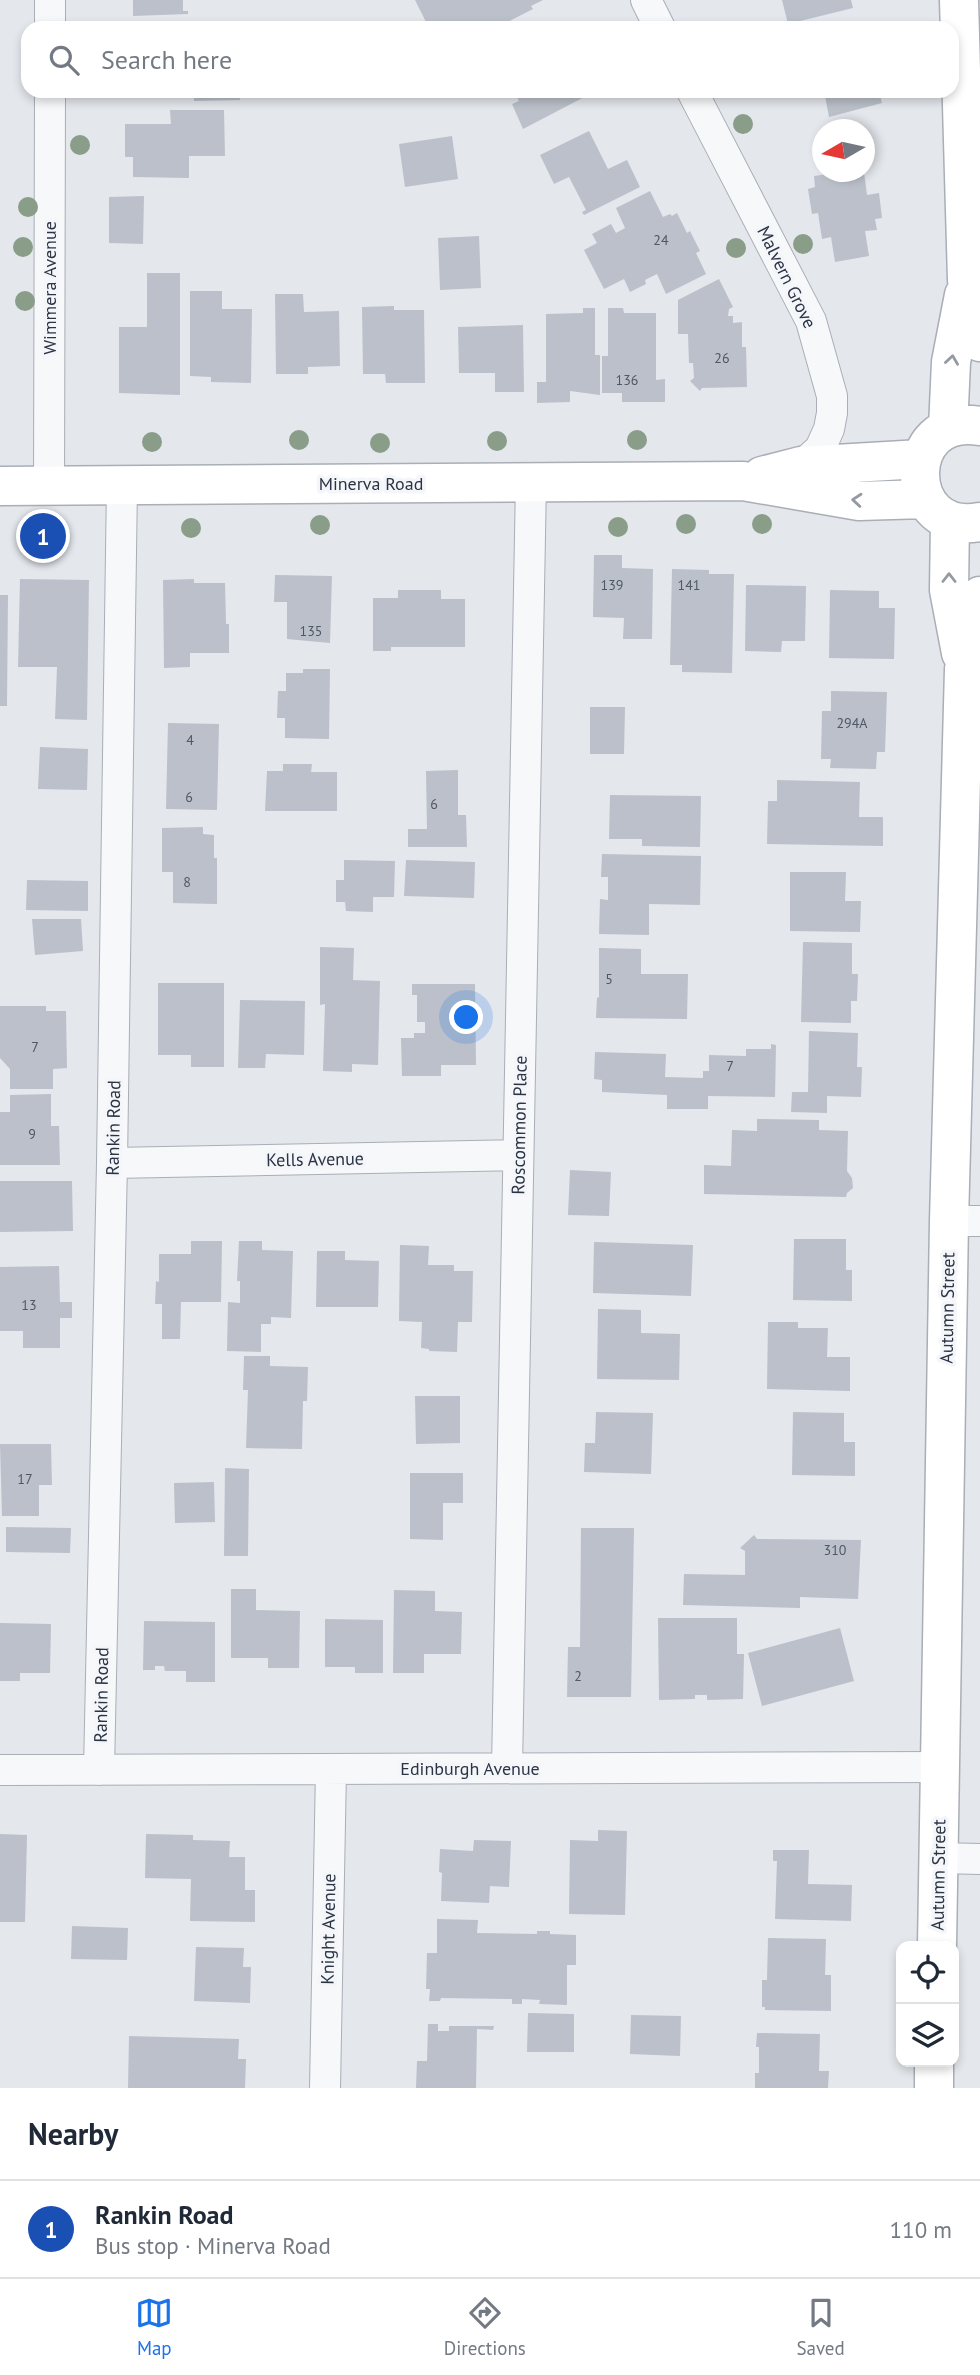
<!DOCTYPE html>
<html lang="en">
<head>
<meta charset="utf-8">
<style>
  :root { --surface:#fff; --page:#f6f6f7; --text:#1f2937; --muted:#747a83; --line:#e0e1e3; --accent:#1a73e8 }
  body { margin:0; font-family:"PT Sans",sans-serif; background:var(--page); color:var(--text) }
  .controls { position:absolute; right:21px; bottom:21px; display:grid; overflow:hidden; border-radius:14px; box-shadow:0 4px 10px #0003 }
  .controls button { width:63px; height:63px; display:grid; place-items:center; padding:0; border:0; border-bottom:2px solid var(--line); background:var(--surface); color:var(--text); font:35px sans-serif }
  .compass { position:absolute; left:812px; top:119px; width:63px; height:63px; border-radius:50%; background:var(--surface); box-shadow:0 4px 10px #0003; rotate:261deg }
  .you { position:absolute; left:467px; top:1018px; width:24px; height:24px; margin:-18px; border:5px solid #fff; border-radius:50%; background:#1a73e8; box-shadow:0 0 0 10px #1a73e833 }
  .badge { display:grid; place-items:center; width:46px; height:46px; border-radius:50%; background:var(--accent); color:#fff; font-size:23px; font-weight:700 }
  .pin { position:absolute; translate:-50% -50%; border:4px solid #fff; box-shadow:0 2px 7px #0006 }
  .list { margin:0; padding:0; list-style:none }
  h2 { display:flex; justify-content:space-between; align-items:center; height:91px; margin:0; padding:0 28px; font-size:30px }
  h2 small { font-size:23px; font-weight:400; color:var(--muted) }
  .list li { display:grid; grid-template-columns:46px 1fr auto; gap:21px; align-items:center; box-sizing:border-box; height:98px; padding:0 28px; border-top:2px solid var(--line) }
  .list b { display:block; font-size:26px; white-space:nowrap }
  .list p { margin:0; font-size:23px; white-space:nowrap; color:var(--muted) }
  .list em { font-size:23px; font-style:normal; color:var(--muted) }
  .icon { flex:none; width:38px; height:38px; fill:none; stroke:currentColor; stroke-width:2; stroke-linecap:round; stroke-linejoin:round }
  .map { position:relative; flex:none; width:980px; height:2088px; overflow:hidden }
  .search { position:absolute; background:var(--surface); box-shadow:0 4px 10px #0003; left:21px; right:21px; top:21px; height:77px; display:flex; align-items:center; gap:18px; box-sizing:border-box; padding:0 24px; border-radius:21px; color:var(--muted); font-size:26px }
  .sheet { height:189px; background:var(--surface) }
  nav { display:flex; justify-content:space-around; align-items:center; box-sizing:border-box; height:98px; border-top:2px solid var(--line); background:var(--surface); font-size:19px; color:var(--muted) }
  nav a { display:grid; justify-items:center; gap:4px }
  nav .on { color:var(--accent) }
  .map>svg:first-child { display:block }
  .building { fill:#bbc0ca }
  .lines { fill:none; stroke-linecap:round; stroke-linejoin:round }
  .street-casing { stroke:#a9aeb7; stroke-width:32 }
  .secondary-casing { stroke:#a9aeb7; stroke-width:41 }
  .street { stroke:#f7f8fa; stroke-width:30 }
  .secondary { stroke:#fff; stroke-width:38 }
  .tree { fill:#899d89 }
  .oneway { stroke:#959aa2 }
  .labels { text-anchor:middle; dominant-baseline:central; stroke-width:7; stroke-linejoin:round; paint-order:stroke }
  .number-label { font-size:14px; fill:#4f5766 }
  .street-label { font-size:18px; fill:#2b3445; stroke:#f4f6f9 }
</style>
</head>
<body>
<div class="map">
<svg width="980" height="2088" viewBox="0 0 980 2088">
  <rect width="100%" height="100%" fill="#e4e7ec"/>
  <path class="building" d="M133 0H183V11H188V14L133 16Z
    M415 0H543L531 6 533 9 496 28H429Z
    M782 0H851L853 8 788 24Z
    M139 91H240V100L194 101V95L139 97Z
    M514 91H591L592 93 523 129 512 104 519 101Z
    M824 91H879L882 103 829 117Z
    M170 110H224L225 156H189V178L133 177V157H125V124H171Z
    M589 131 608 169 627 160 640 187 584 215 582 212 586 210 569 177 554 184 540 155Z
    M452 136 458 179 405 187 399 144Z
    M843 172H864L867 195 879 193 882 218 875 219 877 230 865 231 869 256 835 262 831 237 822 239 818 213 812 214 808 189 815 187 814 176Z
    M650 191 663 217 670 214 672 216 677 213 687 233 690 231 700 251 696 253 706 274 666 294 657 274 645 280 646 284 630 292 624 279 604 289 584 250 597 243 592 234 611 224 616 233 625 228 616 208Z
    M144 196 143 244 109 243V197Z
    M479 236 481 288 440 290 438 238Z
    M147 273H180V395L119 393V327H147Z
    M719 279 733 307 729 309 728 316H733V323L742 322V347H746L747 387 702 388 700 391 690 381 694 378 693 363H689L688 334H678V300Z
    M190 291H222V309H252L251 383 211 382V377L190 376Z
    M275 294H303L304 312 339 311 340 366 308 367V374H276Z
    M394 306V310H424L425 383H386L385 374H363L362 307Z
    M583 308H595V355H600V395L570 391V402L537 403V382H546V314L583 313Z
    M608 308H623L624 313H656V380L665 379V402H622V393H602V356H608Z
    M523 325 524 392H495V373H459L458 327Z
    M594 555H622V568L653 569 652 639H623L624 618 593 617Z
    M672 569 709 570V574H734L732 673 682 672V665H670Z
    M275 575 332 576 330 643 287 639V602H274Z
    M20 579 89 580 87 720 55 719 57 667H18Z
    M194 579V583H225L226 624H229V653H190V667L164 668 163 580Z
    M746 585 806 586 805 641H782L781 652 745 651Z
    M398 590H441V599H465V647H391V651H373V598H398Z
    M830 590 879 591V608H895L894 659 829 658Z
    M0 595H8L7 706H0Z
    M303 669H330L329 739 285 738V718H277L278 691H286V673H303Z
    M831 691 887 692 885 752H877L876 769 830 768 831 759H821L822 711H831Z
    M590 707H625L624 754H590Z
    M168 723 219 724 217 810 166 809Z
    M40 747 88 749 87 790 38 789Z
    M283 764H312L311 772H337V811H265L267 771H283Z
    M458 770V815H466L467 847H408V829H427L426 771Z
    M777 780 860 782 859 817H883V846L767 844 768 801H777Z
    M610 795 701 796 700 847 642 846V839H609Z
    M203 827V834L214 835V858H217V904L173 903V872H162V828Z
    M602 854 701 856 700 905 649 904V935L599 934 600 899 608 900V877H601Z
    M344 860 395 861 394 897H373V912L346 911 345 902H336V880H344Z
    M406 860 475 862 474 898 404 896Z
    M790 872H846L845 901H861L860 932 790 931Z
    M27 880 88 881V911L26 910Z
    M32 919H81L83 951 35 955Z
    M803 942 852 943V974H858L857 1001H851V1023L801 1022Z
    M320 947 354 948 353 980 380 981 378 1065 352 1064V1072L323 1071 325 1004 320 1005Z
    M599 948 641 949V974H688L687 1019 596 1018 597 998 599 997Z
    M158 983H224V1067H191V1055H158Z
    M412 984H475L476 1065H441V1076H402L401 1038H414V1033H425V1022H417V995H412Z
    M240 1000 305 1001 304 1055 266 1054 265 1068H238Z
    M0 1006H46V1011H66L67 1068 53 1069V1089H10V1069L0 1058Z
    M809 1031 858 1033 857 1067H862L861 1097 827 1096V1113L791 1112 792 1092H808Z
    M771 1044 776 1045 775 1097 708 1096V1109H667V1095L602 1092V1080L594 1079 595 1052 666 1054 665 1077 703 1078V1071H709V1055L746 1056V1049H771Z
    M51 1094V1126H59L60 1165H0V1112H10V1095Z
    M757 1119 819 1120V1130L848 1131 847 1171 852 1178 853 1188 847 1193 846 1197 704 1194V1165L731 1166 732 1130 757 1131Z
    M570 1170 611 1172 609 1216 568 1215Z
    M0 1181H72L73 1231 0 1232Z
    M794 1239H846V1270H852V1301L793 1300Z
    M191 1241H222L221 1302H181L180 1339H162V1304H155L156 1281 159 1282V1254H191Z
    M239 1241H262V1250L293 1251 291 1318 271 1317V1324H261V1352L227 1351 228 1302 240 1303V1281H237Z
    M594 1242 693 1245 691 1296 593 1293Z
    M400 1245 429 1246 428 1265H454V1271H473L472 1322H458L457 1352 429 1351V1349L421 1348 422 1322 399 1321Z
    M317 1251H345V1260L379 1261 378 1307H316Z
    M59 1266 60 1302H72V1318H60V1348H23V1331H0V1267Z
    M598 1309 641 1310V1333L680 1334 679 1380 597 1379Z
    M768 1322H798V1328H828L827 1357H850V1391L767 1389Z
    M244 1356H270V1366L308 1367 307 1401H303L302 1449 246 1448 248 1390H243Z
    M415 1396H460V1443L416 1444Z
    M596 1412 653 1413 651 1474 584 1472 585 1443H595Z
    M793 1412 844 1413V1442H855V1476L792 1475Z
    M0 1444H51L52 1485H39V1516H2Z
    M225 1468 249 1469 248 1556H224Z
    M410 1473H463V1503H443V1540L410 1539Z
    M214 1482 215 1522 175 1523 174 1483Z
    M6 1527 71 1528 70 1553 6 1552Z
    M581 1528H634L631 1697H567L568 1647H580Z
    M754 1535 757 1539 861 1540 858 1599 800 1597V1608L683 1605 684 1574 745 1575V1551L740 1548Z
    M231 1589H256V1610L300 1611 299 1668H268V1658H231Z
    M394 1590 435 1591V1611L462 1612 461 1654H424V1673H393Z
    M658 1618H737V1654H744L743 1699 707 1700V1695H695V1699L659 1700Z
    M325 1619 383 1620V1673H355V1667H325Z
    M144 1621 215 1622V1682H186V1671H165L164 1666H155V1670H143Z
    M0 1623 51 1624 50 1673H20V1681H0Z
    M840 1628 854 1681 762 1706 748 1653Z
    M598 1830 627 1831 625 1915 569 1914 570 1840 598 1841Z
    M0 1834 27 1835 25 1922H0Z
    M146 1834 193 1835V1840L230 1841 229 1857H245V1890H255V1922L190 1921 191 1879 145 1878Z
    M474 1840 511 1841 509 1887 490 1886 489 1903 441 1901 442 1873 439 1872 440 1849 473 1851Z
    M773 1850H809L808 1884 852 1885 851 1921 775 1919 777 1861H773Z
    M437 1919 478 1920 477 1933 537 1934V1931H550V1934L576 1935V1965H567V2005L539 2004 540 2000 522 1999V2004H512V1999L441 1998 440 2001H429L430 1989H426L427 1953H437Z
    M72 1926 128 1928 127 1960 71 1959Z
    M768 1938 826 1939 825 1975H831V2011L765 2010V2007H762V1980H767Z
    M196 1947 244 1948 243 1967H251L250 2003 194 2001Z
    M528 2013 574 2014V2052H527Z
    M631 2015 681 2016 680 2056 630 2054Z
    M428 2024H438V2031H449V2026H494L493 2030 477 2029 476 2088H416L417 2061H427Z
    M757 2033 820 2034 819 2071H829L828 2088H755V2073H759V2047H756Z
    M129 2036 239 2039 238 2059H246L245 2088H128Z"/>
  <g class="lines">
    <defs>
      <path id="street" d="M646 0 660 28
        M50 28V0
        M692 91 811 321 832 396V413L829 429 820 449 801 466
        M49 486 50 91
        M112 1163 518 1155
        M949 1221H980
        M507 1768 531 482
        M0 1770 940 1767
        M99 1770 112 1163 122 485
        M939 1858 980 1859
        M325 2088 331 1769"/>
      <path id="secondary" d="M959 0 967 280 980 342
        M980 426C899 412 901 537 980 522
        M948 428 951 362 964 295
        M762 476 801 466 921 459
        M0 486 743 481 859 501 925 499
        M950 521 949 590 961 653
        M937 1946 949 1221 964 669 980 596
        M934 2088V2062"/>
    </defs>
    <use href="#street" class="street-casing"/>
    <use href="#secondary" class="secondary-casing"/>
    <use href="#street" class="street"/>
    <use href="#secondary" class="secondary"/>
  </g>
  <g class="tree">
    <circle cx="743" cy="124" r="10"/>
    <circle cx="80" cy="145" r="10"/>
    <circle cx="28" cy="207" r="10"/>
    <circle cx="803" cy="244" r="10"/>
    <circle cx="23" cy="247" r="10"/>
    <circle cx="736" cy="248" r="10"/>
    <circle cx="25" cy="301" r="10"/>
    <circle cx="299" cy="440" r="10"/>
    <circle cx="637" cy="440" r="10"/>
    <circle cx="497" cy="441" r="10"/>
    <circle cx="152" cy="442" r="10"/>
    <circle cx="380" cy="443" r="10"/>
    <circle cx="39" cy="524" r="10"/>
    <circle cx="686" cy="524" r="10"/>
    <circle cx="762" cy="524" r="10"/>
    <circle cx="320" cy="525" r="10"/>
    <circle cx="618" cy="527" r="10"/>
    <circle cx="191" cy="528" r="10"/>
  </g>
  <defs><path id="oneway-chevron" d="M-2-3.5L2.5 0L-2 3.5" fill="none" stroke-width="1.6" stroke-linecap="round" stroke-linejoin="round" transform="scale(1.75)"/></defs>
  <g class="oneway">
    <use href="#oneway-chevron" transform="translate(952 360) rotate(-82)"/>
    <use href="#oneway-chevron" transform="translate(857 500) rotate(-175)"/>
    <use href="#oneway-chevron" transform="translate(949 578) rotate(-90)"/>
  </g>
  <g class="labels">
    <g class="number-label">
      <text x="661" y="240">24</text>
      <text x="722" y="358">26</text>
      <text x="627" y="380">136</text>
      <text x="612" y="585">139</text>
      <text x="689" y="585">141</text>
      <text x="311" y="631">135</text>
      <text x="852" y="723">294A</text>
      <text x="190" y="740">4</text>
      <text x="189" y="797">6</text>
      <text x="434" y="804">6</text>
      <text x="187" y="882">8</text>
      <text x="609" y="979">5</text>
      <text x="35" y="1047">7</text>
      <text x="730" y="1066">7</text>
      <text x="32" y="1134">9</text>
      <text x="29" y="1305">13</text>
      <text x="25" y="1479">17</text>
      <text x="835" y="1550">310</text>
      <text x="578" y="1676">2</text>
    </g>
    <g class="street-label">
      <text transform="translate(787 277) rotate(64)">Malvern Grove</text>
      <text transform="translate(49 288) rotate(-90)">Wimmera Avenue</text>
      <text x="371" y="483">Minerva Road</text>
      <text transform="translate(519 1125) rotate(-89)">Roscommon Place</text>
      <text transform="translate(113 1128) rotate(-89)">Rankin Road</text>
      <text transform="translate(315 1159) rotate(-1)">Kells Avenue</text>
      <text transform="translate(947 1308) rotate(-89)">Autumn Street</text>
      <text transform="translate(101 1695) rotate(-89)">Rankin Road</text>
      <text x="470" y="1768">Edinburgh Avenue</text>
      <text transform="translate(938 1875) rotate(-89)">Autumn Street</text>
      <text transform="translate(328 1929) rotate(-89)">Knight Avenue</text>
    </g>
  </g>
</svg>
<div class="controls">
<button><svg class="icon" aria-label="locate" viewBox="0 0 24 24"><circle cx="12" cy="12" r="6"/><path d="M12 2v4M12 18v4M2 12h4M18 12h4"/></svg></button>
<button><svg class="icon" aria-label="layers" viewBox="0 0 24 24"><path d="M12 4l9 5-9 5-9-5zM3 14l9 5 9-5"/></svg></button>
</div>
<svg class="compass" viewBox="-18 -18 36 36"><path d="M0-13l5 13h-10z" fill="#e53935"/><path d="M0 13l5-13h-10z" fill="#747a83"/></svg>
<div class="you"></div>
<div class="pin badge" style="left:43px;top:536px;background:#1a4fb4">1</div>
<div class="search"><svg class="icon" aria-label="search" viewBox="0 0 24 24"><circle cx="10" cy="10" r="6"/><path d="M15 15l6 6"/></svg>Search here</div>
</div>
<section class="sheet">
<h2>Nearby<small></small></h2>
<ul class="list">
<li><span class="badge" style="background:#1a4fb4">1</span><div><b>Rankin Road</b><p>Bus stop · Minerva Road</p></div><em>110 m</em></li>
</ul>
</section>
<nav>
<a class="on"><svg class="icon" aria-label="map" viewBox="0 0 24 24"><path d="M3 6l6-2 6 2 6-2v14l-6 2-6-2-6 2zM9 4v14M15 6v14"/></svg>Map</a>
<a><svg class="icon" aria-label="directions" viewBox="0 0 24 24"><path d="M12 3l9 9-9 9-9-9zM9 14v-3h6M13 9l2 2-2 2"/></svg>Directions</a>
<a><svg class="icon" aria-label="saved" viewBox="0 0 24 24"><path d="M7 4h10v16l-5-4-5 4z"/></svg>Saved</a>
</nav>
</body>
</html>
